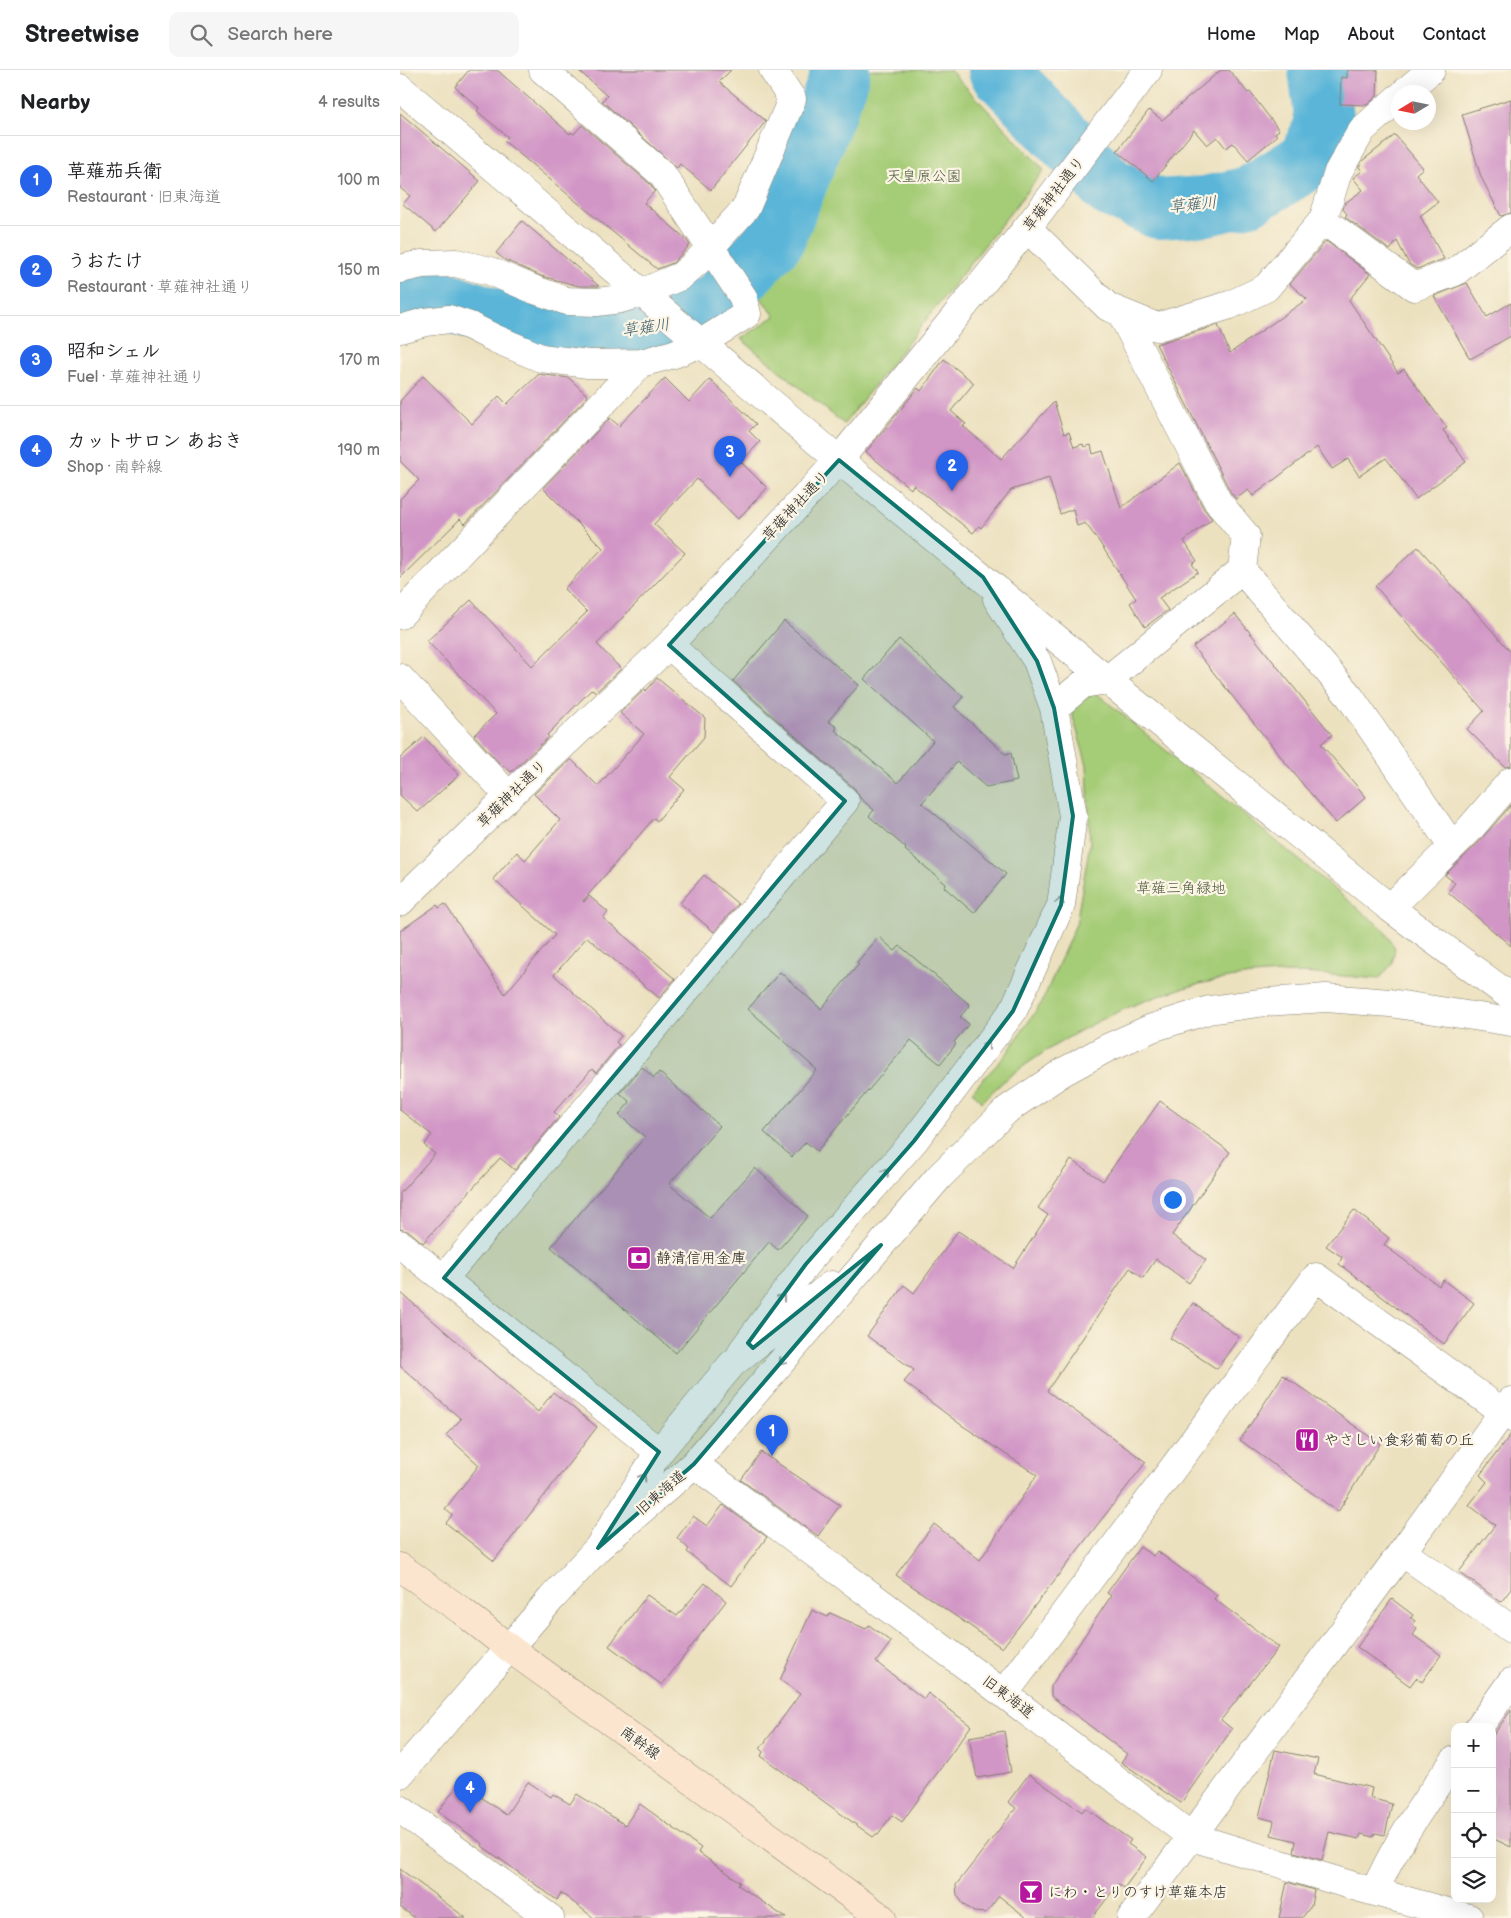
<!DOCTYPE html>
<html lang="en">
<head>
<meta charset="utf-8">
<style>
  :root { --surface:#fff; --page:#f6f6f6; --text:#202124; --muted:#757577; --line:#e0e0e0; --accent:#2563eb }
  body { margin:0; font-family:"Balsamiq Sans","Klee One",sans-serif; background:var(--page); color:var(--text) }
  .controls { position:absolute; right:15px; bottom:15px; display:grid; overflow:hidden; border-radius:10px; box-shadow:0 5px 20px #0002 }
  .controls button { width:45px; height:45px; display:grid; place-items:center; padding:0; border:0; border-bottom:1px solid var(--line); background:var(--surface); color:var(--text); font:25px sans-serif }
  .compass { position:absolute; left:991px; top:15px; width:45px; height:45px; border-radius:50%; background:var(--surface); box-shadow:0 5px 20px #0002; rotate:260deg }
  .you { position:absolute; left:772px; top:1129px; width:18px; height:18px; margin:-12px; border:4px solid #fff; border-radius:50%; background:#1a73e8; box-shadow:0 0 0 8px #1a73e833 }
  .badge { display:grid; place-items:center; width:32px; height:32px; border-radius:50%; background:var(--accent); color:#fff; font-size:16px; font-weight:700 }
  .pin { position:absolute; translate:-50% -41px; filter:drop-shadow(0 1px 2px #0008) }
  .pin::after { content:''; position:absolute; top:26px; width:18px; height:15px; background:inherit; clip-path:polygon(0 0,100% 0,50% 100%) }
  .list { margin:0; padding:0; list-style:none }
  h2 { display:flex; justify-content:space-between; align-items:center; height:65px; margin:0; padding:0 20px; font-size:21px }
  h2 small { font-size:16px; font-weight:400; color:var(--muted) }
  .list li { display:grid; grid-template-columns:32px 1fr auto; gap:15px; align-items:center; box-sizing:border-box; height:90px; padding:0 20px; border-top:1px solid var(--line) }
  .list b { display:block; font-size:19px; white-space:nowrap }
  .list p { margin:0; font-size:16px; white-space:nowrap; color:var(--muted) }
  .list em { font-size:16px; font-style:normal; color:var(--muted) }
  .icon { flex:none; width:28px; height:28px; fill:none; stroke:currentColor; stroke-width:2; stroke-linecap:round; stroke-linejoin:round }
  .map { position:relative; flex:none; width:1111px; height:1848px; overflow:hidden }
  header { display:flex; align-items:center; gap:30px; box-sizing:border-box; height:70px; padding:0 25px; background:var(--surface); border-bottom:1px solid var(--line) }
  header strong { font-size:24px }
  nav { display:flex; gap:28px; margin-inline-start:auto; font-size:18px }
  .search { width:350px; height:45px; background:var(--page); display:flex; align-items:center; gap:12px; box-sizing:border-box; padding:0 18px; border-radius:10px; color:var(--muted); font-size:19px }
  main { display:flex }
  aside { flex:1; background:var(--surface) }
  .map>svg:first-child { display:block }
  .green { fill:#a5cc77; stroke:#60744a }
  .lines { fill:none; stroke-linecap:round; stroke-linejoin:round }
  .river { stroke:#5ab5d8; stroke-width:60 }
  .building { fill:#d196c6 }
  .minor-casing { stroke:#847e6e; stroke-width:29 }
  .tertiary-casing { stroke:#847e6e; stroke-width:29 }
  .secondary-casing { stroke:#847e6e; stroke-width:29 }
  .minor { stroke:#fff; stroke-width:28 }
  .tertiary { stroke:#fff; stroke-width:28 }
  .secondary { stroke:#fbe5cf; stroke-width:28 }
  .oneway { stroke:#999 }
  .marked { fill:#0f766e; fill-opacity:0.2; stroke:#0f766e; stroke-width:4; stroke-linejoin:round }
  .labels { text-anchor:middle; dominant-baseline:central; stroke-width:4.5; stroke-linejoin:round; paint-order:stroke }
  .park-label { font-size:15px; fill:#4c5a3c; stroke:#fcf5e5 }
  .street-label { font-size:15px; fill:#1c1c1c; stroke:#fcf5e5 }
  .poi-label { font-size:15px; fill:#1c1c1c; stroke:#fcf5e5; text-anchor:start }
  .water-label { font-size:16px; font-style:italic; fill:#355967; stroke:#fcf5e5 }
</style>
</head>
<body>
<header>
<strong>Streetwise</strong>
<div class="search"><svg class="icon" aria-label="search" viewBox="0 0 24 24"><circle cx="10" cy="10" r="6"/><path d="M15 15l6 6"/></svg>Search here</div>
<nav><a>Home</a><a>Map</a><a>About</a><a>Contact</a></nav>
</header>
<main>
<aside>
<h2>Nearby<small>4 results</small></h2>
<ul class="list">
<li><span class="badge">1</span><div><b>草薙茄兵衛</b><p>Restaurant · 旧東海道</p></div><em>100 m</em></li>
<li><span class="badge">2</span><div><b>うおたけ</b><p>Restaurant · 草薙神社通り</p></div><em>150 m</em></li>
<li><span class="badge">3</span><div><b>昭和シェル</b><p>Fuel · 草薙神社通り</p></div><em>170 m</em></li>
<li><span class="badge">4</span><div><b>カットサロン あおき</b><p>Shop · 南幹線</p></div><em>190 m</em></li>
</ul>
</aside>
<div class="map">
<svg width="1111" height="1848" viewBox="0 0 1111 1848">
  <rect width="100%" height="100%" fill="#fcf5e5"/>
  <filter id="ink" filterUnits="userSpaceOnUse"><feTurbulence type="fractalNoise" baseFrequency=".02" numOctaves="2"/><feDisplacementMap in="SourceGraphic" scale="10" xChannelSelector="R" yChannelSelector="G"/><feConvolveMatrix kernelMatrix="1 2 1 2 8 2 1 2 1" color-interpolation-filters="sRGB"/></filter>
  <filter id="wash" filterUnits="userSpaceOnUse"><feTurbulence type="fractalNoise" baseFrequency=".0096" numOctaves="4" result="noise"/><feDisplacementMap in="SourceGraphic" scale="20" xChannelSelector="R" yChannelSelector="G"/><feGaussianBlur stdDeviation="1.12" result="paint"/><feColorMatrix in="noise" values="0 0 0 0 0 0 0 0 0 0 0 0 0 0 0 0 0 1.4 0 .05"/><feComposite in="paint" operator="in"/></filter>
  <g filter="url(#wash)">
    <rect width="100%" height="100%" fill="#ece1bf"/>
    <path class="green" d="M468 0H550L644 100 444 354 341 269 375 246 360 227 403 164Z
      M695 622 983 859 995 878 992 894 979 909C941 906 902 901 865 904 772 910 684 951 610 1006 600 1014 591 1023 582 1032L572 1021 605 986 642 932 676 854 690 773 687 695 670 637Z"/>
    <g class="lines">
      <path class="river" d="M598 0 710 117 758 139 806 136 849 126 907 91 925 54 918 0
        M0 229 19 222 125 259 189 265 238 262 274 255 317 232 375 169 438 12 440 0"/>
    </g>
    <g id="blocks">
      <path class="building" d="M69 0H97L170 64 171 62 174 64 182 55 250 114 255 121 244 133 285 168 290 175 273 193 257 199 104 71 108 67 77 41 79 38 55 17Z
        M178 0H331L319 12 366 51 311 120 280 94 277 98 202 31 207 26Z
        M821 0H829L848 23 850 22 879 60 875 63 877 66 848 90 833 73 826 78 817 67 807 75 794 60 753 111 717 81 749 40 762 50Z
        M947 0H978L977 26 967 35 940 34 941 7 947 8Z
        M1111 29V143L1101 146 1081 107 1062 44Z
        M0 43 80 111 36 162 3 134 10 126 0 118Z
        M995 65 1023 98 1016 104 1038 132 1020 146 1044 189 1017 199 1009 194 997 171 990 180 945 147 947 144 943 139 945 133 963 120 953 108 962 101 959 97 962 91Z
        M122 151 199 216H179L141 206 105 190 96 183Z
        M926 171 970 204 949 230 998 303 1004 299 1047 358 1043 360 1066 392 1016 429 986 388 959 406 948 389 932 399 917 377 853 426 848 420 836 429 831 423 756 274 818 255 830 283 907 229 890 214Z
        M1067 213 1087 247 1111 233V266L1070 289 1034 226Z
        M544 289 574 313 551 341 566 354 563 356 601 389 654 332 664 364 669 362 674 377 683 374 684 377 691 375 693 384 703 381 721 438 780 393 804 439 812 449 784 471 797 491 792 494 798 502 759 528 768 540 745 557 730 533 736 529 698 470 685 453 677 456 673 439 660 444 649 408 611 420 581 458 579 456 573 463 513 415 511 419 466 382 518 318 521 321Z
        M139 304 169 308 188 326 65 454 60 449 0 508V429L19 410 0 391V331L23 306 72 354 99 326 107 334Z
        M265 308 289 332 310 309 356 354 349 361 360 372 341 392 367 418 338 449 297 409 254 454 285 483 197 574 221 599 196 622 192 619 147 665 149 667 111 702 103 695 102 696 74 665 96 644 27 571 71 530 132 596 187 542 164 519 203 478 143 418 210 348 219 356Z
        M1018 477 1111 582V696L1105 697 1067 659 1084 641 975 516Z
        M835 544 932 665 921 674 966 727 936 753 905 717 793 577Z
        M384 551 459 615 428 651 437 657 435 660 498 713 533 671 464 609 499 569 563 627 554 637 605 684 611 683 617 711 586 717 557 692 522 733 606 804 574 843 544 817 546 814 505 780 506 778 469 746 474 740 460 728 455 719 333 611Z
        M257 608 305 648 304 667 270 707 284 719 257 751 254 748 183 831 184 832 189 826 208 842 203 848 275 909 259 928 187 867 154 905 221 966 216 972 219 975 196 1003 192 999 154 1042 159 1047 115 1100 100 1088 23 1173 10 1162 0 1159V1123L35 1084 24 1075 32 1065 0 1040V861L37 835 39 838 45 834 105 924 155 865 93 809 117 782 125 790 160 750 134 724 171 689 198 716 244 664 220 643 245 619 246 621Z
        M24 667 59 705 18 742 0 725V688Z
        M1111 735V876L1048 822 1055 813 1045 805 1078 773Z
        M304 805 338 834 314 862 280 833Z
        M479 867 495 881 500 876 570 935 560 947 569 954 554 972 556 974 540 994 511 970 417 1081 406 1072 392 1087 364 1062 417 1000 348 939 380 902 421 939 459 894 457 892Z
        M242 997 254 1008 259 1002 320 1056 269 1114 310 1148 355 1098 408 1146 378 1180 369 1172 276 1283 151 1177 245 1067 219 1045 230 1032 220 1023Z
        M760 1031 830 1082 772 1165 806 1190 789 1213 756 1189 743 1208 730 1198 647 1321 746 1392 602 1578 496 1505 534 1454 580 1490 637 1405 560 1354 504 1312 514 1300 467 1266 504 1215 514 1223 558 1161 613 1198 648 1145 638 1138 671 1090 703 1111Z
        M954 1140 989 1168 984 1175 1039 1216 1043 1210 1074 1233 1044 1274 939 1194 942 1187 926 1176Z
        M0 1222 138 1342 153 1322 197 1357 94 1491 46 1453 52 1445 45 1439 79 1395 46 1365 61 1349 0 1296Z
        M793 1233 839 1267 817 1299 770 1268Z
        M883 1305 980 1374 938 1442 840 1370Z
        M1111 1364V1519L1101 1532 1059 1502 1095 1455 1069 1435 1087 1412 1080 1405Z
        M361 1382 440 1435 418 1466 341 1410Z
        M323 1435 367 1467 331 1516 287 1482 289 1479 277 1468 293 1446 307 1456Z
        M740 1477 753 1486 757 1481 817 1525 814 1529 879 1577 821 1650 832 1659 781 1733 721 1692 727 1684 651 1626V1616L711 1526 707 1523Z
        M305 1513 326 1531 262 1615 209 1576 247 1525 277 1546Z
        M992 1529 1013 1545 1011 1548 1015 1551 1013 1555 1017 1559 1013 1565 1041 1585 1022 1612 1016 1608 1010 1616 957 1577Z
        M412 1540 428 1547 430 1543 466 1559 469 1555 491 1572 476 1592 524 1629 528 1623 571 1656 502 1752 492 1745 478 1764H476L473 1767 361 1686 363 1682 360 1679 400 1624 380 1610Z
        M1111 1640V1777L1092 1768V1667Z
        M604 1661 611 1702 577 1708 569 1667Z
        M875 1680 918 1689 914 1704 972 1718 970 1728 992 1734 985 1765 975 1763 973 1767 961 1764 959 1769 929 1762 922 1790 894 1782 896 1771 871 1765 874 1751 859 1747Z
        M629 1704 682 1742 685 1738 731 1770 728 1774 747 1787 724 1818 718 1814 692 1848H627L599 1826 586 1843 574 1842 564 1835 557 1825 556 1815 616 1738 608 1732Z
        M60 1712 106 1745 128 1712 151 1727 153 1724 170 1734 177 1724 225 1755 240 1734 301 1778 298 1782 340 1812 338 1815 386 1848H194L161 1823 157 1830 82 1776 83 1774 38 1742Z
        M0 1799 66 1848H15L0 1837Z
        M887 1812 914 1820 911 1836 902 1848H879Z"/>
    </g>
  </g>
  <g filter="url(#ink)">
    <use href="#blocks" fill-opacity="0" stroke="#847e6e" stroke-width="1"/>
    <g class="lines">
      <defs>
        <path id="minor" d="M0 18 439 390 707 610 990 838 1111 927
          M1005 22 1031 0
          M923 150 1014 217 1055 202 1111 158
          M627 158 708 237 757 257 830 235 866 218 923 150 938 102 962 60 998 28
          M0 199 22 194 56 193 90 201 135 220 167 231 197 232 221 229 243 222 281 206 298 191 346 138 392 29 373 0
          M0 259 25 252 49 249 70 256 96 269 141 288 188 294 241 293 274 284 301 273 347 244 343 227 262 104 143 0
          M842 500 950 627 1052 776
          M0 545 241 293
          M0 608 109 726
          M654 638 683 614 707 610 842 500 846 466 818 432 721 243
          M990 838 1067 762 1111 711
          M0 1174 259 1382
          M44 1208 445 731 269 575
          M342 1281 406 1194 514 1071 613 941 661 835 673 746 654 638 637 591 597 529
          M294 1394 604 1624 792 1767
          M1002 1482 1111 1559
          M604 1624 916 1207 1111 1348
          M1079 1657 1111 1612
          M0 1704 109 1578
          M0 1739 150 1848
          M975 1821C995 1774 1025 1730 1055 1690"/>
        <path id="tertiary" d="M0 832 109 726 269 575 439 390 627 158 748 0
          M198 1478 294 1394 539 1107 608 1039 663 1002 707 978 752 958 809 940 866 932 926 928 990 933 1111 952
          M109 1578 151 1529 198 1478 259 1382 332 1294 431 1215
          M792 1767 957 1817 1069 1848
          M731 1848 1002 1482 1111 1331"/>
        <path id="secondary" d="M0 1497 62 1541 109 1578 482 1848"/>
      </defs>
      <use href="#minor" class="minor-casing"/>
      <use href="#tertiary" class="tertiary-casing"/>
      <use href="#secondary" class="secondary-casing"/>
      <use href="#minor" class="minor"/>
      <use href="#tertiary" class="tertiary"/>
      <use href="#secondary" class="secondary"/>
    </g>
    <defs><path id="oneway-chevron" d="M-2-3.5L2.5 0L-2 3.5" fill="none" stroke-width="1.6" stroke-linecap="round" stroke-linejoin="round" transform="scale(1.25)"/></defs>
    <g class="oneway">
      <use href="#oneway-chevron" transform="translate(660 831) rotate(-77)"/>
      <use href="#oneway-chevron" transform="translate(587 975) rotate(-53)"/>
      <use href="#oneway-chevron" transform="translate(486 1102) rotate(-49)"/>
      <use href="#oneway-chevron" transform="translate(382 1227) rotate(-54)"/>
      <use href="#oneway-chevron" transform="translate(382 1292) rotate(130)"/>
      <use href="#oneway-chevron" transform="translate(243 1407) rotate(-58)"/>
    </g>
  </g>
  <path class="marked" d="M439 390 583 507 637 591 654 638 673 746 661 835 613 941 514 1071 406 1194 348 1273 353 1278 481 1175 294 1394 198 1478 259 1382 44 1208 445 731 269 575Z"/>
  <defs>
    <symbol id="bank-square" viewBox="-11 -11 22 22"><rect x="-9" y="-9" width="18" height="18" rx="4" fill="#b5179e" stroke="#fcf5e5"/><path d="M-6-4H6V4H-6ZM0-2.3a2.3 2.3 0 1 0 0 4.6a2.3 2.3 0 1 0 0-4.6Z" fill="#fff"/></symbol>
    <symbol id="restaurant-square" viewBox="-11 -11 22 22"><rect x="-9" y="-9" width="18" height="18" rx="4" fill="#b5179e" stroke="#fcf5e5"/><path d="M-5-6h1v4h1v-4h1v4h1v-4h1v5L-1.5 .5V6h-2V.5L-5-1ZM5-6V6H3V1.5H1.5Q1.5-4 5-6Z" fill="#fff"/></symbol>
    <symbol id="bar-square" viewBox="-11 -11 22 22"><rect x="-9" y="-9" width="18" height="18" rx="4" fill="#b5179e" stroke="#fcf5e5"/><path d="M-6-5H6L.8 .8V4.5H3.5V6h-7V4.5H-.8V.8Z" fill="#fff"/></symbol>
  </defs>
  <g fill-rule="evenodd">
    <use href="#bank-square" x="225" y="1174" width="28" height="28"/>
    <use href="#restaurant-square" x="893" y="1356" width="28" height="28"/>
    <use href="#bar-square" x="617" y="1808" width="28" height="28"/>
  </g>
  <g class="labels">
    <g class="park-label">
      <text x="524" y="106">天皇原公園</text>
      <text x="781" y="818">草薙三角緑地</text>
    </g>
    <g class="street-label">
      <text transform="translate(654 124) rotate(-52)">草薙神社通り</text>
      <text transform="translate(396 436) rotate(-47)">草薙神社通り</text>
      <text transform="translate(112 724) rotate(-44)">草薙神社通り</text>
      <text transform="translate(261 1423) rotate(-41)">旧東海道</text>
      <text transform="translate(608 1627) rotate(37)">旧東海道</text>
      <text transform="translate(240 1673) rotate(36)">南幹線</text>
    </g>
    <g class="poi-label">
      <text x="256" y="1188">静清信用金庫</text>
      <text x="924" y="1370">やさしい食彩葡萄の丘</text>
      <text x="648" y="1822">にわ・とりのすけ草薙本店</text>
    </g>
    <g class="water-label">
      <text transform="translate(793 135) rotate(-6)">草薙川</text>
      <text transform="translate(246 258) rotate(-8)">草薙川</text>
    </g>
  </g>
</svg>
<div class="controls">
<button>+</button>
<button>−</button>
<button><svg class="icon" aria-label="locate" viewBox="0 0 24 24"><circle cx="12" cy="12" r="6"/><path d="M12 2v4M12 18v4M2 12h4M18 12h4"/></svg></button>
<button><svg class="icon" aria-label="layers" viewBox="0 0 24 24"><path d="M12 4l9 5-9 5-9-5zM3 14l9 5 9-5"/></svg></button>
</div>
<svg class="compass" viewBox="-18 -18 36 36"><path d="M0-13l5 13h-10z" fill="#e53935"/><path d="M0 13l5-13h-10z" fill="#757577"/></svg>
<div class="you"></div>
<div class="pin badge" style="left:372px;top:1386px">1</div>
<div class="pin badge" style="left:552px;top:421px">2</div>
<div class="pin badge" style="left:330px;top:407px">3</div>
<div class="pin badge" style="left:70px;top:1743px">4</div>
</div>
</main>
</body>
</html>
